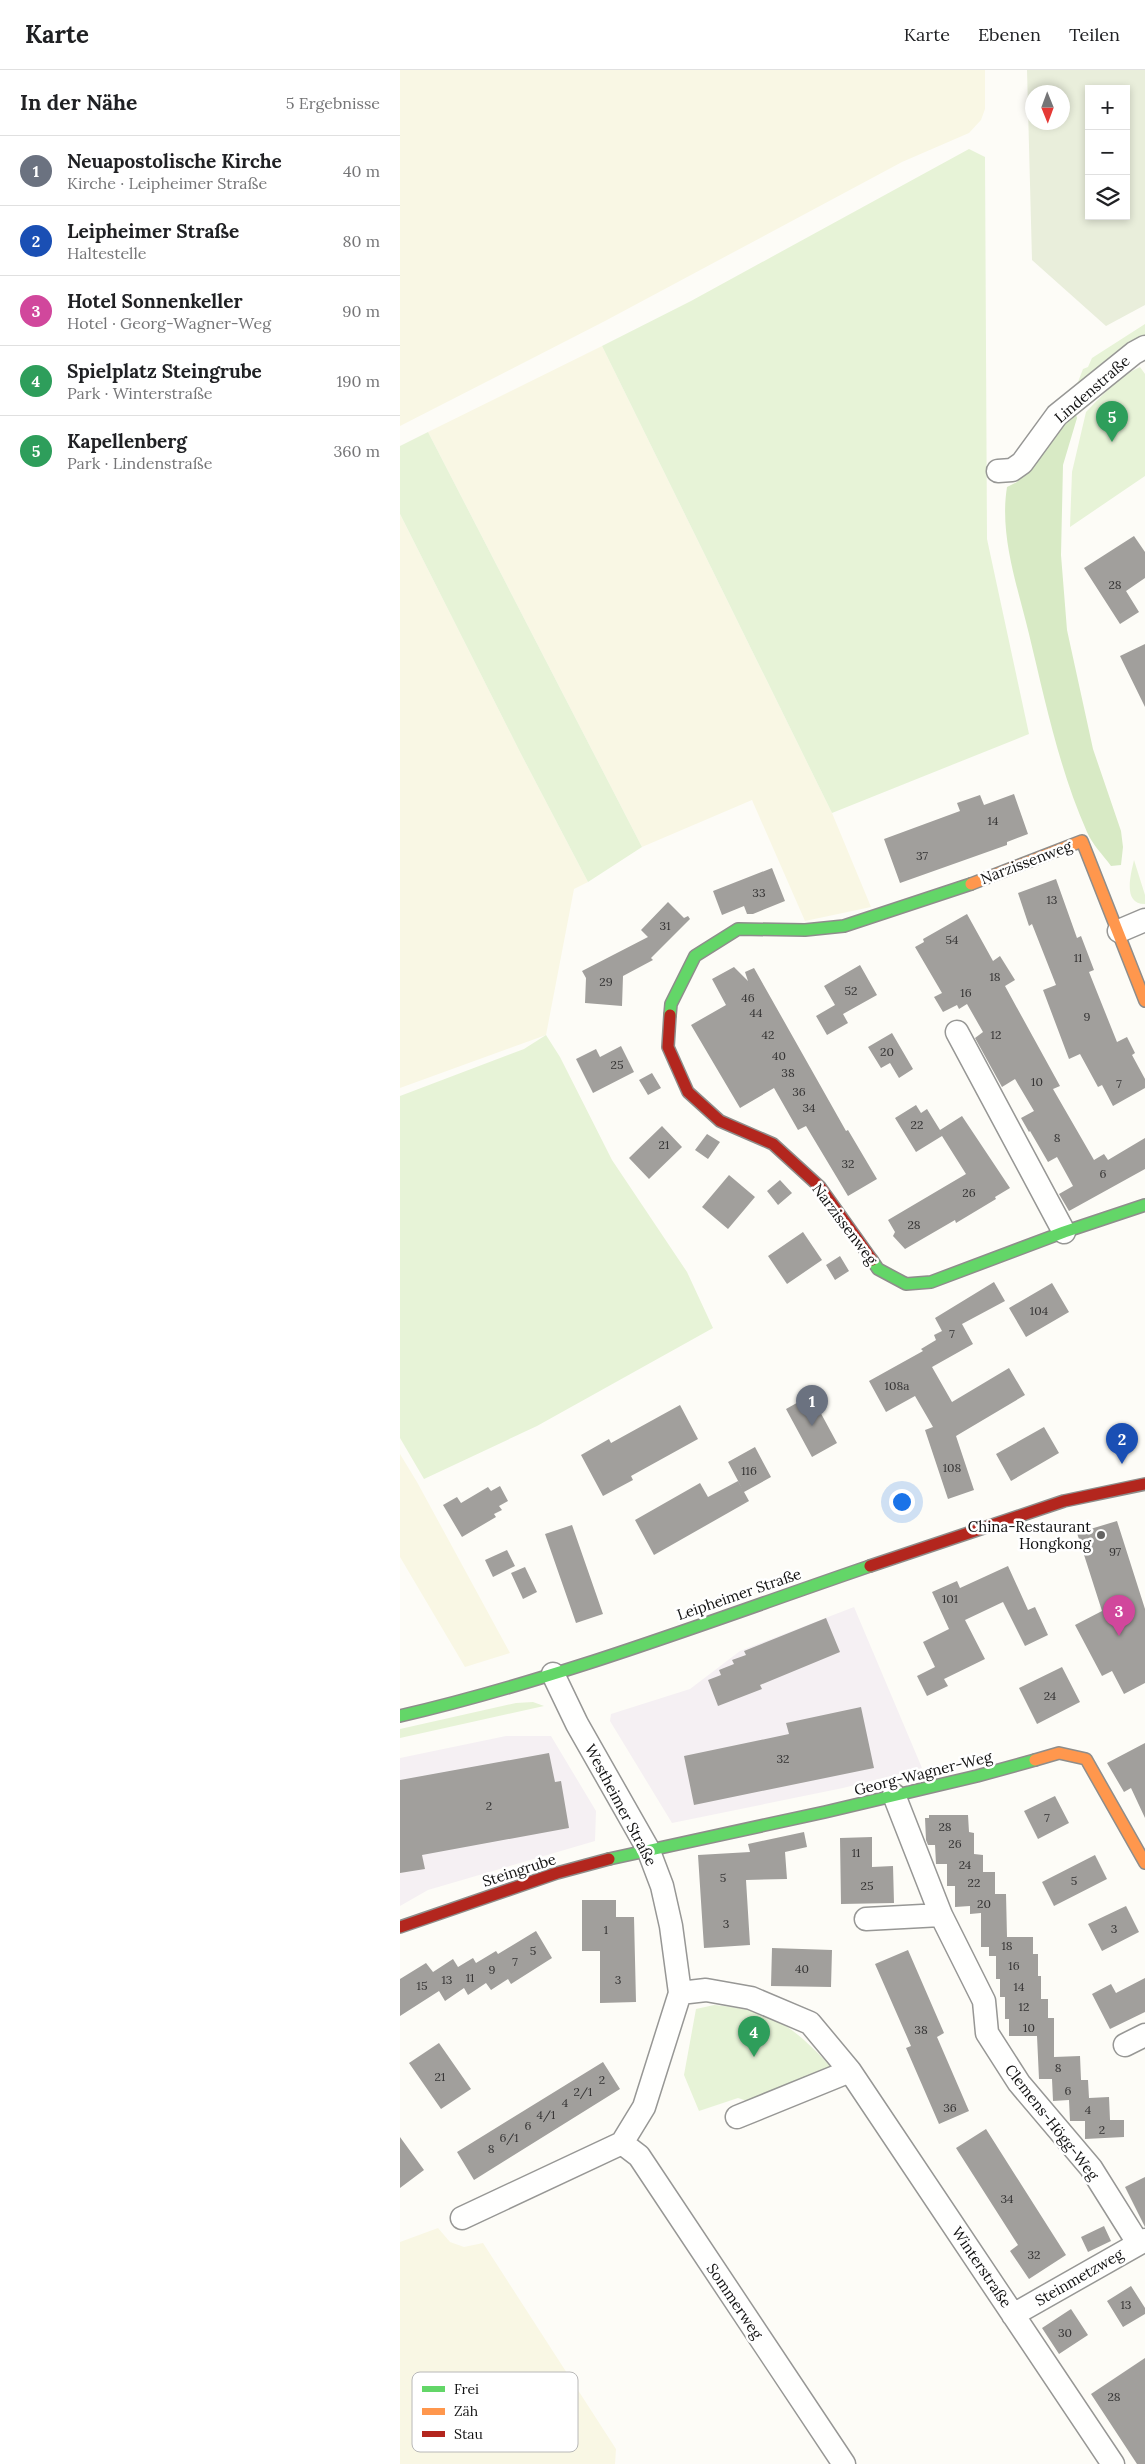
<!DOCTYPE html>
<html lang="de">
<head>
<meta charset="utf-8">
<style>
  :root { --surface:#fff; --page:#f6f6f6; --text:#202124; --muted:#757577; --line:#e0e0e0; --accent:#2563eb }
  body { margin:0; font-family:Lora,serif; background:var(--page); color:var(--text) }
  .controls { position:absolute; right:15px; top:15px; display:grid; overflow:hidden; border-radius:0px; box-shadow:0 2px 8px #0003 }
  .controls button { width:45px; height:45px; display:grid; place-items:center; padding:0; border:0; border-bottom:1px solid var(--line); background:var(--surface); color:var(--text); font:25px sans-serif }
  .compass { position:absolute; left:625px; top:15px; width:45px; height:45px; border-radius:50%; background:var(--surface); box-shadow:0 2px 8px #0003; rotate:179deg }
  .you { position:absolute; left:501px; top:1431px; width:18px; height:18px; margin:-12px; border:4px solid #fff; border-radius:50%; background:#1a73e8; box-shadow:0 0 0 8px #1a73e833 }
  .badge { display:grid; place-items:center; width:32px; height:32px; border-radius:50%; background:var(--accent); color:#fff; font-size:16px; font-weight:700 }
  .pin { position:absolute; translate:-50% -41px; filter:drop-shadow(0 1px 2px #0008) }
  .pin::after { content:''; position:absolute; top:26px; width:18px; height:15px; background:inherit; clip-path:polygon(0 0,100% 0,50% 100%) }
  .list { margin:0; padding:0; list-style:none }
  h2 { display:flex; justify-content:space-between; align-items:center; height:65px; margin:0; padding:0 20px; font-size:21px }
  h2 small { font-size:16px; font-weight:400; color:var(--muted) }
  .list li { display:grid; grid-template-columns:32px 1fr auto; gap:15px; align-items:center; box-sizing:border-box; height:70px; padding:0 20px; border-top:1px solid var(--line) }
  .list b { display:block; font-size:19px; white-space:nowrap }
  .list p { margin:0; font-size:16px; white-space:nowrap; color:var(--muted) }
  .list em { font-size:16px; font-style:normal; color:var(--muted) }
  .icon { flex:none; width:28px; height:28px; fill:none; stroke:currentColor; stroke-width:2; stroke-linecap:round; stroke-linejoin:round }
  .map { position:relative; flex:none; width:745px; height:2394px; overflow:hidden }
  header { display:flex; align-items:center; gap:30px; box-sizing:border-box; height:70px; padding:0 25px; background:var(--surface); border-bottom:1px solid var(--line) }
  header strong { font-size:24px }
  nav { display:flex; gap:28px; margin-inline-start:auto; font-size:18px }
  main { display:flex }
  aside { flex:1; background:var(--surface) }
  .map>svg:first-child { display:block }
  .industrial { fill:#f5f0f3 }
  .farmland { fill:#f9f7e4 }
  .green { fill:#e7f3d7 }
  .forest { fill:#d8eac5 }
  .cemetery { fill:#e9eedb; fill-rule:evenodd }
  .building { fill:#a19f9c }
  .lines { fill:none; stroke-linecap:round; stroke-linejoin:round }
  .street-casing { stroke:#979795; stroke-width:25 }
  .fast-casing { stroke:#8e8d8b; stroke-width:14 }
  .slow-casing { stroke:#8e8d8b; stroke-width:14 }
  .jam-casing { stroke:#8e8d8b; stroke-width:14 }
  .street { stroke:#fffffe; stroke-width:22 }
  .fast { stroke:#63d668; stroke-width:11 }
  .slow { stroke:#ff974d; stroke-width:11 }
  .jam { stroke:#b3261e; stroke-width:11 }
  .poi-dot { fill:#646362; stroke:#fff; stroke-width:2 }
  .labels { text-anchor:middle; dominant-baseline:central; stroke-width:5; stroke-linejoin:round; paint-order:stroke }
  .number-label { font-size:12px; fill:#353434 }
  .street-label { font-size:15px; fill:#111; stroke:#fff }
  .poi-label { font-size:15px; fill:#111; stroke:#fff; text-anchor:end }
  .key { fill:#fff; stroke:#b8b8b8; stroke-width:1 }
  .key-label { font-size:14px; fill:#111 }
</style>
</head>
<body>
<header>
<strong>Karte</strong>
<nav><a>Karte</a><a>Ebenen</a><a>Teilen</a></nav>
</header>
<main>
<aside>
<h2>In der Nähe<small>5 Ergebnisse</small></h2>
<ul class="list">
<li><span class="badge" style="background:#6b7280">1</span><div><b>Neuapostolische Kirche</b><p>Kirche · Leipheimer Straße</p></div><em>40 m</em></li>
<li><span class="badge" style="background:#1a4fb4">2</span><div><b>Leipheimer Straße</b><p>Haltestelle</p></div><em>80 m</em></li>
<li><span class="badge" style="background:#d1479c">3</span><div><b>Hotel Sonnenkeller</b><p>Hotel · Georg-Wagner-Weg</p></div><em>90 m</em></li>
<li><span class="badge" style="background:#2e9e5b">4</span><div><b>Spielplatz Steingrube</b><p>Park · Winterstraße</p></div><em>190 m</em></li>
<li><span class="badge" style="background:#2e9e5b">5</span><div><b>Kapellenberg</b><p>Park · Lindenstraße</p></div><em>360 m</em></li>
</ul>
</aside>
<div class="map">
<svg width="745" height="2394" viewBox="0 0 745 2394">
  <rect width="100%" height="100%" fill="#fdfcf7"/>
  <path class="industrial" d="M454 1537 522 1698 443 1718 272 1753 210 1651 211 1644 290 1619 340 1581Z
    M106 1666H151L196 1741 195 1771 28 1820 0 1836V1688Z"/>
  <path class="farmland" d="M0 0H585V39L581 50 569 63 502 92 205 251 0 356Z
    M202 276 432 743 471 837 405 851 352 730 242 777 28 362Z
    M0 444 121 684 188 812 174 819 146 965 0 1018Z
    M0 1384 17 1412 110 1583 65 1597 0 1487Z
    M38 2158 50 2172 64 2177 83 2173 216 2379 215 2394H0V2172Z"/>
  <path class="green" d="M569 79 585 87 587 469 629 664 432 743 202 276 291 231Z
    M745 254V269L676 317 683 299 688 297 692 288Z
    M740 297 745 304V406L670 457 672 402 686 342 720 307Z
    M28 362 242 777 188 812 121 684 0 444V376Z
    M734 790 745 825V834C722 834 731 804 734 790Z
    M146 965 160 987 212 1090 287 1202 313 1258 137 1356 24 1409 0 1368V1026L124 979Z
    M133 1632 144 1636 0 1668V1659L116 1633Z
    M314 1935C372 1940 393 1956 432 1998L347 2031 338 2028 299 2041 284 2005 296 1939Z"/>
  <path class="forest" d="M675 341 677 348 663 395 661 485 667 560 693 679 721 761 723 777 721 795 711 796C703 785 692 774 687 762 659 699 645 630 629 564 618 518 599 466 607 417L617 412Z"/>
  <path class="cemetery" d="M627 0H745V235L706 256 632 190ZM689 19H726V146H689ZM632 22H662V52H632Z"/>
  <path class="building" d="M734 466 745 482V508L726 521 739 542 720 554 684 498Z
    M745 574V637L720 586Z
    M614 724 628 764 607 772V775L500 813 484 769 560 741 557 733 580 725 584 735Z
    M372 798 385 831 353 844H347L344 836 322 845 313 821Z
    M656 809 677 868 681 866 694 900 689 902 717 972 727 967 735 983 732 985 745 1009V1018L713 1036 702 1015 698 1017 680 984 669 989 643 920 656 915 632 854 629 856 618 823Z
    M268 832 284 848 288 846 290 849 251 888 253 890 223 906 222 936 185 933 186 908 182 901 248 867 241 860Z
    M567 844 593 891 600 886 615 910 605 916 660 1016 653 1019 694 1090 704 1084 708 1090 745 1068V1099L669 1141 659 1124 673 1116 657 1087 648 1092 630 1061 629 1062 621 1048 634 1041 615 1009 602 1017 575 968 583 962 567 934 559 939 557 935 543 942 534 927 542 923 515 877 524 872 523 869Z
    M460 895 477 925 443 944 448 953 427 965 416 946 435 935 424 916Z
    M334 897 348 911 345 902 354 898 446 1061 448 1060 477 1109 448 1126 406 1056 398 1060 374 1018 340 1038 291 955 326 935 312 909Z
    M492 963 513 999 499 1008 490 993 481 998 468 977Z
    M221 976 234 1002 193 1023 176 989 196 979 200 987Z
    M252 1003 261 1018 248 1025 239 1010Z
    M516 1035 521 1043 527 1039 540 1060 562 1046 610 1118 595 1127 596 1129 556 1153 555 1150 505 1179 493 1166 495 1162 488 1150 566 1104 542 1066 516 1082 495 1048Z
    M262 1056 282 1077 249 1109 229 1088Z
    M307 1064 320 1072 308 1089 295 1080Z
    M329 1105 355 1127 328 1159 302 1137Z
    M380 1110 392 1123 378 1135 367 1121Z
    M403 1162 422 1190 387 1214 368 1186Z
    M440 1186 449 1201 435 1210 426 1195Z
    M594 1212 605 1231 562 1254 573 1274 532 1297 552 1332 609 1298 625 1325 556 1366 574 1420 548 1429 525 1360 533 1357 515 1326 486 1342 469 1311 523 1281 521 1279 536 1270 534 1265 542 1261 535 1248Z
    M652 1213 669 1242 626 1267 609 1238Z
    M411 1325 437 1373 412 1387 386 1339Z
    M280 1335 298 1369 231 1406 233 1410 203 1426 181 1385 209 1369 211 1373Z
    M644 1357 659 1383 611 1411 596 1384Z
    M355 1377 371 1407 344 1422 328 1392Z
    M338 1411 349 1431 254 1485 235 1450 300 1413 308 1427Z
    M100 1416 108 1431 99 1436 102 1440 94 1444 96 1447 62 1467 43 1435 57 1427 61 1433 88 1417 91 1421Z
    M717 1451 745 1539V1613L724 1624 712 1601 702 1606 675 1555 702 1541 677 1463Z
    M172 1455 203 1544 176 1553 145 1464Z
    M107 1480 115 1496 93 1507 85 1490Z
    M608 1496 628 1540 635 1537 648 1565 625 1576 603 1532 565 1550 585 1589 544 1609 548 1616 527 1626 517 1606 535 1597 523 1572 549 1559 532 1522 557 1511 560 1518Z
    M125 1497 137 1522 123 1529 111 1503Z
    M426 1548 440 1582 360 1615 362 1619 318 1636 308 1610 321 1605 319 1600 334 1594 332 1590 346 1585 344 1581Z
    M662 1597 680 1632 637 1654 619 1618Z
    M461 1637 474 1698 294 1735 284 1686 389 1664 386 1653Z
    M745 1673V1748L731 1718 724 1722 707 1693Z
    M149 1683 155 1712 161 1711 169 1758 22 1785 25 1799 0 1803V1710Z
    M655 1726 669 1753 638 1769 624 1741Z
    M529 1745H568L569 1762 574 1763V1784L583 1785V1802H595V1824H606L607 1867H633V1884H638V1906H641V1929H648V1948H654V1987L680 1986 681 2010H688L689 2028 709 2027 710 2050H724V2067L685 2069V2051H670L669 2030 653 2031 652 2009H639L637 1966H609V1949H605V1927H600V1909H596V1886H589V1877H581V1843L570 1844V1836L555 1837V1816H547V1794H536L535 1775H528L526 1770 525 1748H529Z
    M404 1762 407 1777 385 1782 387 1809 346 1810 350 1875 304 1878 298 1785 350 1782 348 1774Z
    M472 1767V1797L493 1796 494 1833 441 1834 440 1768Z
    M695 1785 707 1809 654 1836 642 1812Z
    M182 1830H216V1847H234L236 1932 200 1933V1881H182Z
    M726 1836 739 1862 702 1881 688 1854Z
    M136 1861 152 1888 111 1914 108 1909 91 1920 86 1913 68 1925 64 1918 45 1931 39 1921 0 1946V1909L26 1893 33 1902 53 1889 58 1897 73 1888 76 1893 96 1881 98 1884Z
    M372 1878 432 1880 431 1917 371 1916Z
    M508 1880 544 1963 537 1967 569 2041 539 2054 506 1978 511 1976 475 1894Z
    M745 1908V1942L710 1959 692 1924 711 1914 716 1923Z
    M39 1973 71 2019 41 2039 9 1993Z
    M203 1992 220 2019 74 2110 57 2082Z
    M586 2059 666 2185 629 2209 610 2181 618 2175 556 2078Z
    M0 2067 24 2100 0 2118Z
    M745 2107V2157L725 2117Z
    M704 2156 711 2171 688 2182 681 2167Z
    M731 2216 745 2238V2244L723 2257 707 2231Z
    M671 2239 688 2265 659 2284 642 2258Z
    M745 2288V2394H737L691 2324Z"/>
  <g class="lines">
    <defs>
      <path id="street" d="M598 401 612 400 622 393 657 345 734 283 745 277
        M719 861 745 850
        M557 962 664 1162
        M494 1725 541 1845 584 1931 587 1963 619 2013 691 2098 738 2173
        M466 1849 541 1845
        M280 1923 306 1920 351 1928 410 1953 450 2001 713 2394
        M725 1975 745 1965
        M337 2047 450 2001
        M222 2073 239 2086 444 2394
        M62 2148 222 2073 244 2037 280 1923 271 1856 262 1816 248 1779 177 1654 153 1604
        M613 2245 745 2170"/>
      <path id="fast" d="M270 945 271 934 295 886 338 859 405 860 444 856 571 814
        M472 1190 478 1199 506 1214 531 1212 664 1162 745 1135
        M0 1646C160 1609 315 1549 470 1496
        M209 1789 425 1742 577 1706 635 1690"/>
      <path id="slow" d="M571 814 682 771 745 931
        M635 1690 659 1683 686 1689 745 1793"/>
      <path id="jam" d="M270 945 268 977 288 1022 320 1051 373 1074 420 1117 472 1190
        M470 1496 664 1431 745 1414
        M0 1857 157 1803 209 1789"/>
    </defs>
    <use href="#street" class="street-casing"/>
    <use href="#fast" class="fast-casing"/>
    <use href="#slow" class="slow-casing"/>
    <use href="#jam" class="jam-casing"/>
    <use href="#street" class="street"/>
    <use href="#fast" class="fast"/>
    <use href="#slow" class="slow"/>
    <use href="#jam" class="jam"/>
  </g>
  <circle class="poi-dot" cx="701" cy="1465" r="5"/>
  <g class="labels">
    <g class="number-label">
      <text x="715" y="514">28</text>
      <text x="593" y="750">14</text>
      <text x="522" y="785">37</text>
      <text x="359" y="822">33</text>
      <text x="652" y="829">13</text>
      <text x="265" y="855">31</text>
      <text x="552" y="869">54</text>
      <text x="678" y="887">11</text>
      <text x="595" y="906">18</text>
      <text x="206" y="911">29</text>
      <text x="451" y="920">52</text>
      <text x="566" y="922">16</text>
      <text x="348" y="927">46</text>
      <text x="356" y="942">44</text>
      <text x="687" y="946">9</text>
      <text x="368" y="964">42</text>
      <text x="596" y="964">12</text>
      <text x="487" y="981">20</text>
      <text x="379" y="985">40</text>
      <text x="217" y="994">25</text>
      <text x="388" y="1002">38</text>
      <text x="637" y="1011">10</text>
      <text x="719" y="1013">7</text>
      <text x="399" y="1021">36</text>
      <text x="409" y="1037">34</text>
      <text x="517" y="1054">22</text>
      <text x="657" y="1067">8</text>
      <text x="264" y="1074">21</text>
      <text x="448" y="1093">32</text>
      <text x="703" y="1103">6</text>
      <text x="569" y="1122">26</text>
      <text x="514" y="1154">28</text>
      <text x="639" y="1240">104</text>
      <text x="552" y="1263">7</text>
      <text x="497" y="1315">108a</text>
      <text x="552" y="1397">108</text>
      <text x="349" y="1400">116</text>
      <text x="715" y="1481">97</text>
      <text x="550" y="1528">101</text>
      <text x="650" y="1625">24</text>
      <text x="383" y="1688">32</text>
      <text x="89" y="1735">2</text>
      <text x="647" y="1747">7</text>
      <text x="545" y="1756">28</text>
      <text x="555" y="1773">26</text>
      <text x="456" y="1782">11</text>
      <text x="565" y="1794">24</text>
      <text x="323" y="1807">5</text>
      <text x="674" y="1810">5</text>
      <text x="574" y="1812">22</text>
      <text x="467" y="1815">25</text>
      <text x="584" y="1833">20</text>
      <text x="326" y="1853">3</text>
      <text x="714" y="1858">3</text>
      <text x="206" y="1859">1</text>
      <text x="607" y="1875">18</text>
      <text x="133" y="1880">5</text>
      <text x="115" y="1891">7</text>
      <text x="614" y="1895">16</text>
      <text x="402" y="1898">40</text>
      <text x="92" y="1899">9</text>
      <text x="70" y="1907">11</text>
      <text x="47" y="1909">13</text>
      <text x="218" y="1909">3</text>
      <text x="22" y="1915">15</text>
      <text x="619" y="1916">14</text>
      <text x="624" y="1936">12</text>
      <text x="629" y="1957">10</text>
      <text x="521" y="1959">38</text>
      <text x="658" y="1997">8</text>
      <text x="40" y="2006">21</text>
      <text x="202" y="2009">2</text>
      <text x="668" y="2020">6</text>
      <text x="183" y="2021">2/1</text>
      <text x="165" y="2032">4</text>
      <text x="550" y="2037">36</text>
      <text x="688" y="2039">4</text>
      <text x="146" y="2044">4/1</text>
      <text x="128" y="2055">6</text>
      <text x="702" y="2059">2</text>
      <text x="109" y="2067">6/1</text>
      <text x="91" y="2078">8</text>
      <text x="607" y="2128">34</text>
      <text x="634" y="2184">32</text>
      <text x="726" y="2234">13</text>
      <text x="665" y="2262">30</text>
      <text x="714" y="2326">28</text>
    </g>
    <g class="street-label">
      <text transform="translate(692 319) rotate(-41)">Lindenstraße</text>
      <text transform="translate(626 792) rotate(-21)">Narzissenweg</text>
      <text transform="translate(445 1154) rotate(53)">Narzissenweg</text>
      <text transform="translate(339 1524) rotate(-19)">Leipheimer Straße</text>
      <text transform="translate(523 1703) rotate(-14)">Georg-Wagner-Weg</text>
      <text transform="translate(221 1735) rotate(62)">Westheimer Straße</text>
      <text transform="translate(119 1800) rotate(-18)">Steingrube</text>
      <text transform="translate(652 2052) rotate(52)">Clemens-Högg-Weg</text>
      <text transform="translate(582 2197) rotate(56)">Winterstraße</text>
      <text transform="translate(679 2207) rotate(-30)">Steinmetzweg</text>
      <text transform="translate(335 2231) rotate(56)">Sommerweg</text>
    </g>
    <g class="poi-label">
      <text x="691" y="1456">China-Restaurant<tspan x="691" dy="17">Hongkong</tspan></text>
    </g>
  </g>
  <rect x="12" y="2302" width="166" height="80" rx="8" class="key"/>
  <rect x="22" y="2316" width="23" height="6" fill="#63d668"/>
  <rect x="22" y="2338" width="23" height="7" fill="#ff974d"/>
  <rect x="22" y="2361" width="23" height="6" fill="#b3261e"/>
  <g class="key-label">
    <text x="54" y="2324">Frei</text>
    <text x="54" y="2346">Zäh</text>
    <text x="54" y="2369">Stau</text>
  </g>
</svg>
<div class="controls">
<button>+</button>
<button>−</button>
<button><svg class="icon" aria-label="layers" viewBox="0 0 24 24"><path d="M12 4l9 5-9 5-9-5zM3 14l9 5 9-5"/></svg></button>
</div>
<svg class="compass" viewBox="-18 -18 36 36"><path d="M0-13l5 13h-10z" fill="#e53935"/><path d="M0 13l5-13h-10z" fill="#757577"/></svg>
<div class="you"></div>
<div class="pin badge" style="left:412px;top:1356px;background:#6b7280">1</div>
<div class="pin badge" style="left:722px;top:1394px;background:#1a4fb4">2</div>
<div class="pin badge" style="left:719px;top:1566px;background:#d1479c">3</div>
<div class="pin badge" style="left:354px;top:1987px;background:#2e9e5b">4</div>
<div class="pin badge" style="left:712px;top:372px;background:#2e9e5b">5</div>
</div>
</main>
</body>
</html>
